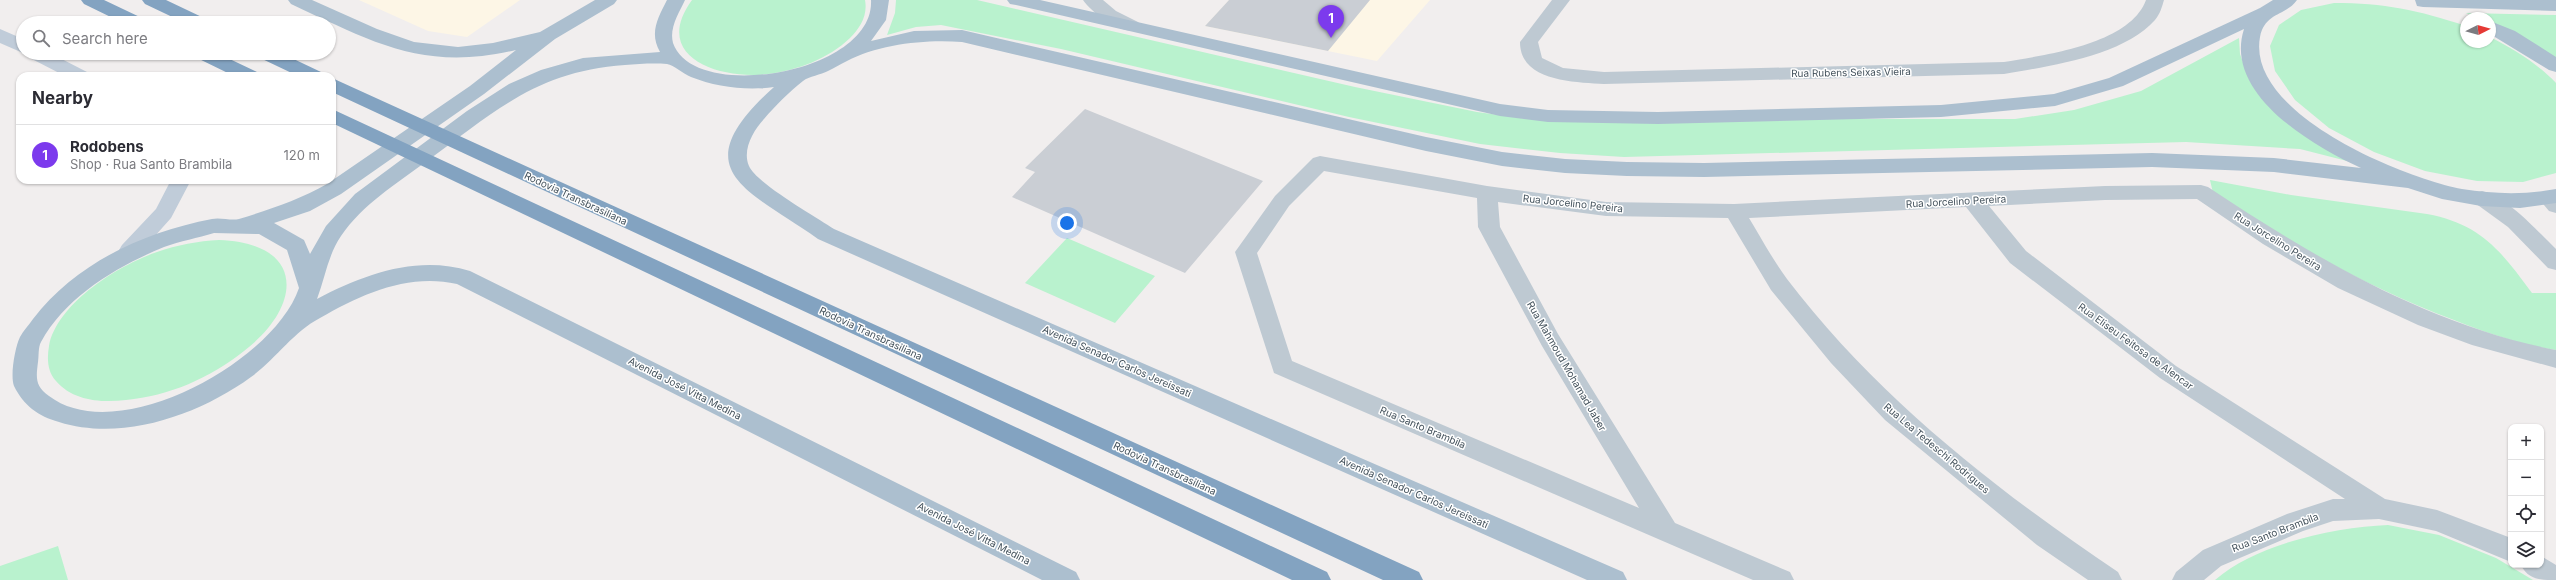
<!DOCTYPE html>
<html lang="en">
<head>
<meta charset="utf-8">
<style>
  :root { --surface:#fff; --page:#f7f7f7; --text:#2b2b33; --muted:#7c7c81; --line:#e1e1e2; --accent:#7c3aed }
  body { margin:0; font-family:Inter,sans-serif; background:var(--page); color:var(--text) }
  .controls { position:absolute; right:12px; bottom:12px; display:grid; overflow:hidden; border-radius:8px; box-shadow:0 1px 3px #0004 }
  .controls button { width:36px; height:36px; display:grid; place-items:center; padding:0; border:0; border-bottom:1px solid var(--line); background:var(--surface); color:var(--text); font:20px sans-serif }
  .compass { position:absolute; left:2460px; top:12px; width:36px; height:36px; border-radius:50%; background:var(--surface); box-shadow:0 1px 3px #0004; rotate:84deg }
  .you { position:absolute; left:1067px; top:223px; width:14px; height:14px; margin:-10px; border:3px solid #fff; border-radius:50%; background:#1a73e8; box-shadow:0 0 0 6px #1a73e833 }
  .badge { display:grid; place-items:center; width:26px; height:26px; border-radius:50%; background:var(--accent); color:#fff; font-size:13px; font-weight:700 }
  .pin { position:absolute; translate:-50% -33px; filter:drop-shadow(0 1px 2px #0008) }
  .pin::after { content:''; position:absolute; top:21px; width:14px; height:12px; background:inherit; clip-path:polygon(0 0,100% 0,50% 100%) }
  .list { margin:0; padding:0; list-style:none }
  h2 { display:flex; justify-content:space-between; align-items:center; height:52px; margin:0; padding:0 16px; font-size:17px }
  h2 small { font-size:13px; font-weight:400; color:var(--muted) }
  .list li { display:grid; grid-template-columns:26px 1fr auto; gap:12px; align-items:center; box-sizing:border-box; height:60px; padding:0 16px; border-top:1px solid var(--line) }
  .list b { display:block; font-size:15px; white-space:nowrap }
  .list p { margin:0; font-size:13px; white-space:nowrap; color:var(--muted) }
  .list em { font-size:13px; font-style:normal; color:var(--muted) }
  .icon { flex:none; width:22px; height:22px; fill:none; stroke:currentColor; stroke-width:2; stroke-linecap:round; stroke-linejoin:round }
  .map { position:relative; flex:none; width:2556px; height:580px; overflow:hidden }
  .search { position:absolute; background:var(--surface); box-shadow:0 1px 3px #0004; left:16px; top:16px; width:320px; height:44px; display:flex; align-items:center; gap:10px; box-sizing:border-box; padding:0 14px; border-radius:22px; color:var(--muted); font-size:15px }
  .panel { position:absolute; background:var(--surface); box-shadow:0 1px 3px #0004; left:16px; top:72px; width:320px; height:112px; border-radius:12px }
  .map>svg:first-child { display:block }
  .commercial { fill:#fdf6e6 }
  .green { fill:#b9f2ce }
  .building { fill:#caced4 }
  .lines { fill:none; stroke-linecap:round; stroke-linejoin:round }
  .street { fill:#bec9d2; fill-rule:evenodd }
  .secondary { fill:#c0ccd9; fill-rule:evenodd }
  .primary { fill:#acbfcf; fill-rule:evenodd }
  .highway { fill:#83a3c1; fill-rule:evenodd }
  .labels { text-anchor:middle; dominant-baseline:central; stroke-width:3; stroke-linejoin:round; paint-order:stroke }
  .street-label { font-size:10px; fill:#45535d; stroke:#fff }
</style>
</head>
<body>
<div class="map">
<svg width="2556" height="580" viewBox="0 0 2556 580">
  <rect width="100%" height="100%" fill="#f1eeee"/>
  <path class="commercial" d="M359 0H520L467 37 428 31Z
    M1229 0H1430L1377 61 1205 26Z"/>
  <path class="green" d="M692 0H865C868 15 860 28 850 38 828 59 798 70 768 74 721 80 650 58 692 0Z
    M896 0H977L1355 87 1477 112 1528 119H2015L2074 110 2141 91 2239 38 2240 54 2249 79 2351 162 2300 149 2186 142 1624 157 1560 153 1480 144 1349 117 1061 49 941 25 916 27 887 35 895 13Z
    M2334 3C2384 3 2418 10 2466 26V42H2490V37C2514 49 2538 64 2556 83V173L2523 182 2477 181 2425 171 2374 152 2329 128 2295 100 2275 71 2270 46 2279 25 2301 10Z
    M2466 13 2556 15V62L2490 24V18H2477Z
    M2210 180 2291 195 2427 214C2481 224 2501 251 2532 293H2556V350C2521 345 2487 333 2454 320 2368 288 2290 243 2213 193Z
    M1067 238 1155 276 1115 323 1025 283Z
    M219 240C306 243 303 306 244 351 210 378 169 396 126 400 102 403 73 401 56 381 47 371 47 358 49 346 57 303 119 265 157 252 177 245 198 241 219 240Z
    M2388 525 2439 535 2496 558 2533 580H2215C2256 544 2335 527 2388 525Z
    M58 546 68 580H0V566Z"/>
  <path class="building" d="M1229 0H1370L1328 51 1205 26Z
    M1085 109 1263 181 1185 273 1012 197 1035 172 1025 168Z"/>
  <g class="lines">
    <path class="street" d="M1083 0H1103L1116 11 1138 22 1141 26 1138 30C1121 35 1093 14 1083 0Z
      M1552 0H1570L1538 42 1542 58 1563 68 1604 72 2004 62C2046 55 2130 44 2146 0H2164C2162 7 2160 14 2155 20 2123 56 2050 66 2004 74L1604 84C1575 82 1520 82 1520 42Z
      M1320 156 1487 186 1606 202 1734 204 2105 186 2201 185 2208 187C2315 258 2428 325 2556 350V368L2472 345 2418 325 2338 288 2263 244 2197 199 2105 200 1989 206 2026 251 2176 366 2385 499 2437 510 2511 538V562L2436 531 2379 519 2333 521 2303 531 2221 566 2204 580H2172L2176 572 2203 550 2287 514 2333 499H2345L2160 378 2010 263 1966 207 1749 218C1761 238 1773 260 1787 279 1877 397 1996 490 2118 572L2122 580H2088L2037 545 1885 420 1831 363 1771 290 1728 218 1606 216 1498 202 1500 227 1558 334 1675 523 1790 572 1794 580H1753L1274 373 1235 252 1275 196 1313 158ZM1324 171 1477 198 1478 227 1542 346 1639 508 1292 361 1257 253 1289 206Z
      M2482 191C2509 198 2536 230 2556 249V270L2548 268 2508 227 2475 203 2472 198 2475 193Z
      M2548 191 2556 194V213L2549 211 2538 198 2541 193Z
      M2541 556 2556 565V580C2541 580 2528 580 2521 565H2541Z"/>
    <path class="secondary" d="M0 29 23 39V53L0 43Z
      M26 53H50L87 72 90 76H65L28 57Z
      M171 180H191L171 218 138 255 130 258 122 255 119 250 122 245 156 209Z"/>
    <path class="primary" d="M288 0H312L377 29 414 42 458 47 493 43 540 32 595 0H617L614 4 555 39 484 94 341 194 310 211 274 223 304 240 310 254 326 226 355 194 467 111 509 84 541 70 583 58 660 52C649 33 658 18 667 0H685C679 13 669 28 673 43 694 104 875 73 871 0H889L886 20 871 41 914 31 962 30 1426 137 1502 152 1565 159 1627 162 1704 163 2152 153 2274 158 2361 168C2313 146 2223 94 2244 29L2123 86 2055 106 1941 117 1658 124 1548 122 1500 116 1016 5 1010 4 1007 0H1040L1500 104 1548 110 1658 112 1941 105 2054 94 2109 78 2260 8 2273 0H2297C2286 16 2265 12 2260 37 2246 114 2404 178 2462 189 2494 194 2524 195 2556 189V203L2520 208 2481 206 2442 199 2408 188 2274 172 2152 167 1704 177 1627 176 1565 173 1502 166 1426 151 962 42C926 39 879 44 847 61 840 64 835 68 828 71 821 75 809 76 803 81 789 92 775 106 764 119 753 131 742 150 749 166 756 183 816 217 834 229L1623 572 1627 580H1587L818 239C745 188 682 170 774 87 747 91 716 87 691 77 683 74 674 65 667 64 653 63 638 64 625 65 537 71 494 112 427 161 396 184 363 204 341 236 328 255 325 278 317 299 365 274 417 255 470 271L1076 572 1080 580H1042L457 284C408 273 362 294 320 318 293 332 276 359 251 377 199 415 122 442 59 422 38 416 24 406 14 386 10 376 15 347 20 337 23 331 29 325 33 319 76 263 144 232 212 219 220 217 231 221 239 219 268 210 299 200 327 184L470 86 516 50C423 72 373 42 291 4ZM214 233 259 234 287 250 299 288C274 362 117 448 49 396 35 386 36 378 38 362 39 356 38 347 41 342 66 296 118 266 164 247 180 241 198 238 214 233Z
      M2415 0H2556V11L2423 7 2417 6Z
      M2490 21 2515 31 2556 57V72L2549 70 2490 34Z"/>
    <path class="highway" d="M81 0H104L144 19 147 23H123L84 4Z
      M142 0H166L206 19 209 23H185L145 4Z
      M193 53H217L257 72 260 76H234L195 57Z
      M256 53H281L321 72 324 76H298L258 57Z
      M332 78 1419 572 1423 580H1383L332 92Z
      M332 109 1327 572 1331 580H1292L332 123Z"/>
  </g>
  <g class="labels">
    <g class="street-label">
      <text transform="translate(1851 72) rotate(-1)">Rua Rubens Seixas Vieira</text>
      <text transform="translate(576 198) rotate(25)">Rodovia Transbrasiliana</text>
      <text transform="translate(1956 201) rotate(-3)">Rua Jorcelino Pereira</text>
      <text transform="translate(1573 203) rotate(6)">Rua Jorcelino Pereira</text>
      <text transform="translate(2278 241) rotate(32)">Rua Jorcelino Pereira</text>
      <text transform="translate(871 333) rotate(25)">Rodovia Transbrasiliana</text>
      <text transform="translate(2136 346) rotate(36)">Rua Eliseu Feitosa de Alencar</text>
      <text transform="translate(1117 361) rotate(24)">Avenida Senador Carlos Jereissati</text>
      <text transform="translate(1567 366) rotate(60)">Rua Mahmoud Mohamad Jaber</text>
      <text transform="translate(685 388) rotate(27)">Avenida José Vitta Medina</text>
      <text transform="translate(1423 427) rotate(23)">Rua Santo Brambila</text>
      <text transform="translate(1937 448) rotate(40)">Rua Lea Tedeschi Rodrigues</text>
      <text transform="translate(1165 468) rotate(25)">Rodovia Transbrasiliana</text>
      <text transform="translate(1414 492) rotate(24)">Avenida Senador Carlos Jereissati</text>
      <text transform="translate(2275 532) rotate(-21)">Rua Santo Brambila</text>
      <text transform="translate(974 533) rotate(27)">Avenida José Vitta Medina</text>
    </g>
  </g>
</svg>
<div class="controls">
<button>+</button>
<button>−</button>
<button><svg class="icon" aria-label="locate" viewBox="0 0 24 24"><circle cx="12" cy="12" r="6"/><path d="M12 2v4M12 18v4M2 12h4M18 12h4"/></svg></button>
<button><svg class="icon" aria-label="layers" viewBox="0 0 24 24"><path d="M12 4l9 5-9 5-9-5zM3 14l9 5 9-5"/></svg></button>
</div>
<svg class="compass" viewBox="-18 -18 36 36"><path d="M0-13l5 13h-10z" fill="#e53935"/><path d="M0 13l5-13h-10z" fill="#7c7c81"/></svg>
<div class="you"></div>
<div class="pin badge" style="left:1331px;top:38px">1</div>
<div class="search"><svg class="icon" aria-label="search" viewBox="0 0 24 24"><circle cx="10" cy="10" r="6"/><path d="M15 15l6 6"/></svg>Search here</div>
<section class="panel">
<h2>Nearby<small></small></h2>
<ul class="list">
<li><span class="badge">1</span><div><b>Rodobens</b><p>Shop · Rua Santo Brambila</p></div><em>120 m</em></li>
</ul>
</section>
</div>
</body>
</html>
